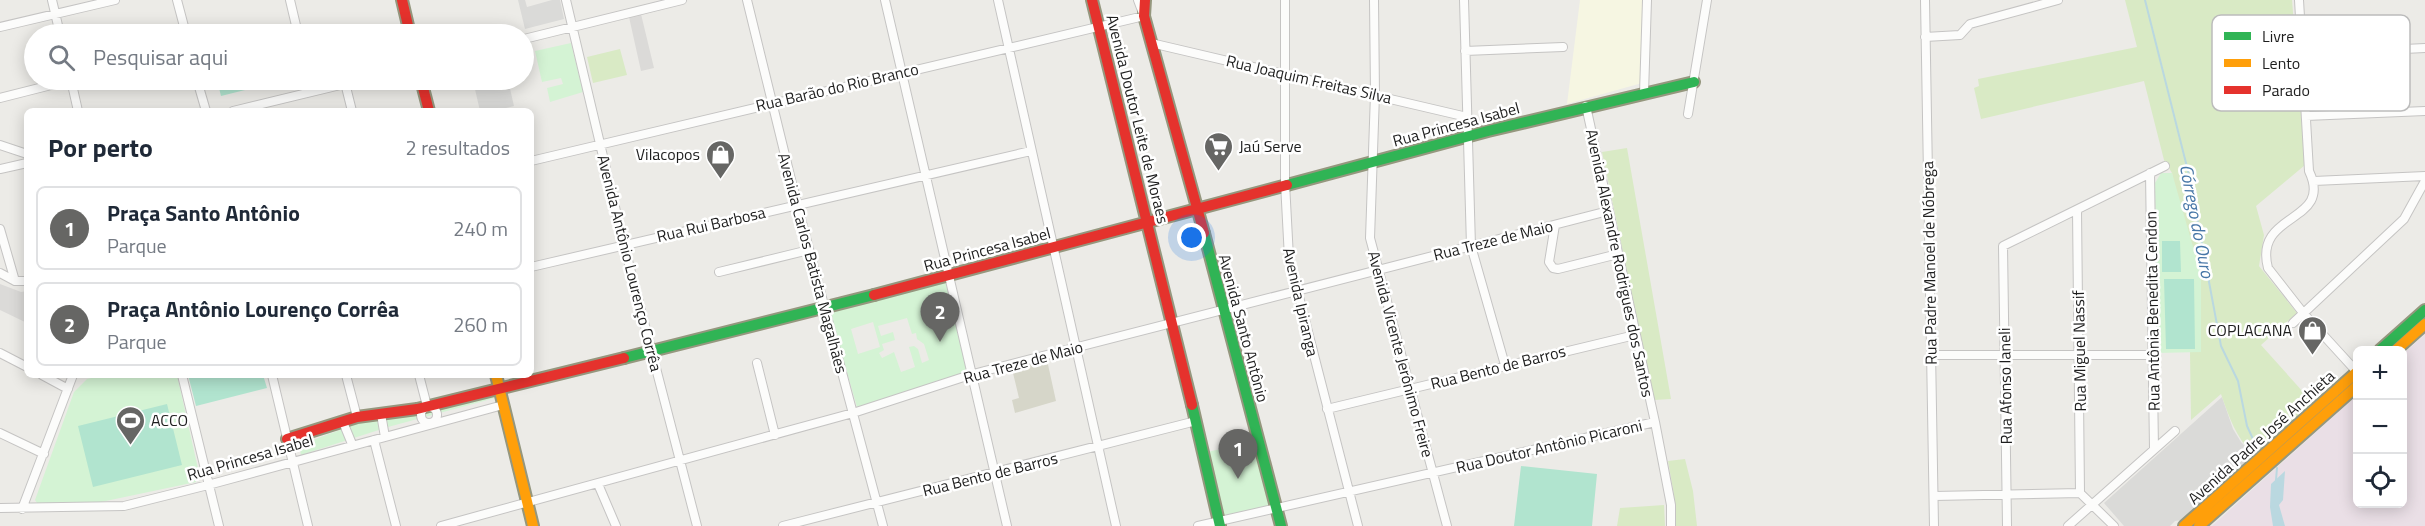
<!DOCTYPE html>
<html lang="pt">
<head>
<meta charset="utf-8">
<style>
  :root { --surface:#fff; --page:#f6f6f7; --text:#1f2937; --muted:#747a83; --line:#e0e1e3; --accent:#666664 }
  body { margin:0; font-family:"Titillium Web",sans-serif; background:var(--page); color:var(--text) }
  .controls { position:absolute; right:18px; bottom:18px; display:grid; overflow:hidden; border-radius:9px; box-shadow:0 3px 15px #0003 }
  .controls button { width:54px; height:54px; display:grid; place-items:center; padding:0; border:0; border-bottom:2px solid var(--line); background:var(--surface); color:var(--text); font:30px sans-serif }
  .you { position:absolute; left:1192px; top:238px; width:21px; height:21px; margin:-15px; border:4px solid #fff; border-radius:50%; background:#1a73e8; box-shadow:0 0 0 9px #1a73e833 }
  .badge { display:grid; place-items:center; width:39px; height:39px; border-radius:50%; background:var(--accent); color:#fff; font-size:20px; font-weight:700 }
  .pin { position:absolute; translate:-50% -50px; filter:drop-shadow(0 2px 3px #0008) }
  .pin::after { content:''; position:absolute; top:32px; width:21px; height:18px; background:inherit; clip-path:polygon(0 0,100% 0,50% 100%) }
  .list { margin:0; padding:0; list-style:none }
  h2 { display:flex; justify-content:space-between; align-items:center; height:78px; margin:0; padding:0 24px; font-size:26px }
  h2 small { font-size:20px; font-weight:400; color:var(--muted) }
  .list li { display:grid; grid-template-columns:39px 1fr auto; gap:18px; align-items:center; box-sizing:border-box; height:84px; margin:0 12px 12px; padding:0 12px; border:2px solid var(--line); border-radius:9px }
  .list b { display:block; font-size:22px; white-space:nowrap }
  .list p { margin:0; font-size:20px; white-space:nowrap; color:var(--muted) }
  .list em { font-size:20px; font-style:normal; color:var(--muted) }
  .icon { flex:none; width:33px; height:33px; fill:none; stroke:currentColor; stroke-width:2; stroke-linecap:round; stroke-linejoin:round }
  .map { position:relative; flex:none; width:2425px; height:526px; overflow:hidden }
  .search { position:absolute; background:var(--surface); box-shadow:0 3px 15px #0003; left:24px; top:24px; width:510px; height:66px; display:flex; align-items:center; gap:15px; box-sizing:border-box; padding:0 21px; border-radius:33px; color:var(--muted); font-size:22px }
  .panel { position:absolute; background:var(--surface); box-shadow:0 3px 15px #0003; left:24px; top:108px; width:510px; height:270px; border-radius:9px }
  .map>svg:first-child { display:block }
  .residential { fill:#dbdad8 }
  .industrial { fill:#eadfe6 }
  .education { fill:#f6f6e2 }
  .religious { fill:#dadad8 }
  .construction { fill:#d6d6c9 }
  .grass { fill:#d9eac5 }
  .park { fill:#d4f3d4; fill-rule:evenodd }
  .pitch { fill:#b1e4cf }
  .water { fill:#bad8e0 }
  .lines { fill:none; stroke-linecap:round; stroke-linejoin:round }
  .stream { stroke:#bad8e0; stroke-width:2 }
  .street-casing { stroke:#c5c4c3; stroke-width:10 }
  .fast-casing { stroke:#95977e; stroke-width:14 }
  .slow-casing { stroke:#95977e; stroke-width:14 }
  .jam-casing { stroke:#95977e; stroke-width:14 }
  .street { stroke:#fcfcfb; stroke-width:8 }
  .fast { stroke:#30b455; stroke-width:10 }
  .slow { stroke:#ff9f0a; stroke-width:10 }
  .jam { stroke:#e5322d; stroke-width:10 }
  .labels { text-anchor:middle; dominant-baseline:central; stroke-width:5; stroke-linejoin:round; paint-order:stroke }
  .street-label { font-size:16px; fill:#1e1e1e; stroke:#fff }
  .poi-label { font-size:16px; fill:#1e1e1e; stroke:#fff; text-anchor:start }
  .water-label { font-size:18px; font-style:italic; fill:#4777a7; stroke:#fff }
  .key { fill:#fff; stroke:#bcbcbc; stroke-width:1.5 }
  .key-label { font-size:16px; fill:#1e1e1e }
</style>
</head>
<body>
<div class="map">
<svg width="2425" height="526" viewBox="0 0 2425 526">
  <rect width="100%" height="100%" fill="#ecebe7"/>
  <path class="residential" d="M641 14 654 68 641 71 629 17Z
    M0 284 21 292 27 291V323L0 310Z"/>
  <path class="industrial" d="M2425 334V526H2212L2357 395 2358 504H2402L2403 354Z"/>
  <path class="education" d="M1580 0H1643L1642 83 1567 104Z"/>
  <path class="religious" d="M518 0H525L527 7 552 0H560L564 19 525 29Z
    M458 80H508L514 106 494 111H480L474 85 460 88Z
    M2222 397 2233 429 2241 442 2253 455 2182 520 2175 521 2170 526H2124L2104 503Z"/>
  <path class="construction" d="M1047 360 1056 401 1015 413 1012 400 1019 398 1012 369Z"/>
  <path class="grass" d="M2125 0H2292L2305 165 2256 206 2264 235 2259 266 2297 313 2261 345 2313 403 2253 455C2236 437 2229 417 2221 394L2191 420 2190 352H2201L2172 173 2164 160 2144 81 1981 119 1974 88 1979 86 1978 79 2137 47Z
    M620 49 627 75 593 83 587 57Z
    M1627 148 1671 399 1654 400 1602 152Z
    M1685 459 1693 491 1697 526H1676L1674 495 1668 461Z
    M1664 505 1665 526H1617L1620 508Z"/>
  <path class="park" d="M571 43 583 92 550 102 547 88 563 84 561 78 542 82 535 51Z
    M2161 173H2172L2201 275V352L2157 353 2155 183Z
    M945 280 967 372 857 407 829 310ZM907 318 912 334 916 333 917 339 924 344 929 360 922 363 918 349 914 346 909 347 915 367 901 372 894 352 882 358 879 353 884 350 882 344 895 340 893 332 881 336 878 326ZM873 322 880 347 858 354 851 329Z
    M104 375H177L199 473 196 482 101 502 39 506 35 500 74 392 87 379Z
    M505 387 506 395 388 427 301 455 299 445 384 414Z
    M1253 442 1270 506 1222 517 1207 452Z"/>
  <path class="pitch" d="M217 80H246L249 89 221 96Z
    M2162 241H2180L2181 272H2162Z
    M2164 279H2194L2195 349H2166Z
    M188 375H263L267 388 196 406Z
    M167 404 182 465 93 487 78 426Z
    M1521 466 1597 474 1592 526H1514Z"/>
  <path class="water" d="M2285 471 2283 500 2279 505 2285 526H2273L2270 507 2271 484Z"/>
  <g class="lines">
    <path class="stream" d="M2145 0 2189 175 2221 346 2238 381 2247 426 2253 439
      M2276 480 2277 468"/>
    <defs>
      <path id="street" d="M52 0 60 34
        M177 0 186 34
        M290 0 298 34
        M566 0 624 245 697 526
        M747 0 797 204 883 526
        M885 0 1007 526
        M998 0 1116 526
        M1285 0V183L1289 258 1358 526
        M1374 0 1375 94 1370 238 1447 526
        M1464 0 1471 246 1505 365
        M1925 0 1934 526
        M2299 0 2309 171C2334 224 2253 211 2268 268L2304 314 2357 372
        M0 27 115 0
        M1925 37 1960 35 1970 24 2058 0
        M524 39 682 0
        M1151 43 1467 117
        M1465 51 1563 47
        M2302 54 2425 48
        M197 80 206 111
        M309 80 312 91
        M345 83 352 111
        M1644 93 1647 0
        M0 98 71 80 78 111
        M1586 106 1655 422 1671 505V526
        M233 111 361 80
        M1688 114 1707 0
        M2306 116 2425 111
        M0 145 27 154
        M531 161 1144 16 1138 0
        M0 169 27 163
        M2150 173 2154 449
        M2314 181 2425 176
        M2077 210 2080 493
        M1555 225 1549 262 1553 268 1558 269 1618 254
        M0 229 15 281
        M531 267 1031 151
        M719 272 809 250
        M0 273 15 281H27
        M2293 323 2404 219 2425 181
        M0 353 27 367
        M1931 355H2153
        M757 363 775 435
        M42 375 68 389
        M182 375 219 526
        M272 375 308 526
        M346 375 357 417
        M419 375 427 406
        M421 415a8 8 0 1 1 16 0a8 8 0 1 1-16 0Z
        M1327 409 1635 335
        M381 414 385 437
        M343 422 352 444
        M0 433 44 454
        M374 440 396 526
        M598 484 616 526
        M2080 493 2114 526
        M1934 496 2080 493
        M0 508 124 506 208 485 503 405
        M22 509 73 375
        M441 526 853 413 973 374 1608 211
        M783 526 1196 421
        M1198 526 1655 422
        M2007 526 2003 246 2165 166
        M2068 526 2175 431"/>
      <path id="fast" d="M1287 185 1488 131 1694 82
        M1204 233 1281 526
        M2380 350 2425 310
        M624 358 874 295
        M1192 405 1220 526"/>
      <path id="slow" d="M2396 350 2425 324
        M496 375 533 526
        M2184 526 2358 371
        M2199 526 2358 385"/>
      <path id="jam" d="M402 0 410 34
        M1092 0 1192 405
        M1145 0 1144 16 1204 233
        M421 80 429 111
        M874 295 1287 185
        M287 439 357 417 417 409 624 358"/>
    </defs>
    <use href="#street" class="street-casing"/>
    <use href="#fast" class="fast-casing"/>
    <use href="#slow" class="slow-casing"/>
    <use href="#jam" class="jam-casing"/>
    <use href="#street" class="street"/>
    <use href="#fast" class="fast"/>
    <use href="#slow" class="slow"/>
    <use href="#jam" class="jam"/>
  </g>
  <defs>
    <symbol id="supermarket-pin" viewBox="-11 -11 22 30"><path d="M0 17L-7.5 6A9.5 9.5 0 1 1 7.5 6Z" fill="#666664" stroke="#fff"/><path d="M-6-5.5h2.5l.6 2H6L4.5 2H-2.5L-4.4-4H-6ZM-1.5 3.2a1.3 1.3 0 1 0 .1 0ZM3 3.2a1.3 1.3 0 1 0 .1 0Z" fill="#fff"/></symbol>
    <symbol id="shop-pin" viewBox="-11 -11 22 30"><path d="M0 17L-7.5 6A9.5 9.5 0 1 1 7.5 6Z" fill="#666664" stroke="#fff"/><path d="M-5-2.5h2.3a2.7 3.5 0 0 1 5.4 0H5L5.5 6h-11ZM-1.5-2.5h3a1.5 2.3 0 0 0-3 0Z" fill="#fff"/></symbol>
    <symbol id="stadium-pin" viewBox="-11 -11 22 30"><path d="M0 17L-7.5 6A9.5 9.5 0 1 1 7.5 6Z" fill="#666664" stroke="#fff"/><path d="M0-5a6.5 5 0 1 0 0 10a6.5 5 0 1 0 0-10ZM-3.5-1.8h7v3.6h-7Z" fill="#fff"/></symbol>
  </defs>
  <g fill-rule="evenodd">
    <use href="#supermarket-pin" x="1202" y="130" width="33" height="45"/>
    <use href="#shop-pin" x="704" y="138" width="33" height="45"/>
    <use href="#shop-pin" x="2296" y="314" width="33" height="45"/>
    <use href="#stadium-pin" x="114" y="404" width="33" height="45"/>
  </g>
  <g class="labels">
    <g class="street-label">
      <text transform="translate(1309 79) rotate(13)">Rua Joaquim Freitas Silva</text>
      <text transform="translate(837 87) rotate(-13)">Rua Barão do Rio Branco</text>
      <text transform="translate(1138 119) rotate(76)">Avenida Doutor Leite de Moraes</text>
      <text transform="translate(1456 124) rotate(-15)">Rua Princesa Isabel</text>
      <text transform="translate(711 224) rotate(-13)">Rua Rui Barbosa</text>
      <text transform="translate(1493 240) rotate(-14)">Rua Treze de Maio</text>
      <text transform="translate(987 249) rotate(-15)">Rua Princesa Isabel</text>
      <text transform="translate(630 263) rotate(76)">Avenida Antônio Lourenço Corrêa</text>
      <text transform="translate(813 263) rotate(75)">Avenida Carlos Batista Magalhães</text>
      <text transform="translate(1620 263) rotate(78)">Avenida Alexandre Rodrigues dos Santos</text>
      <text transform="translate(1929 263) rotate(-91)">Rua Padre Manoel de Nóbrega</text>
      <text transform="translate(1301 302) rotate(77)">Avenida Ipiranga</text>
      <text transform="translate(2152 311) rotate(-91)">Rua Antônia Benedita Cendon</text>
      <text transform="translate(1244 328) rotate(75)">Avenida Santo Antônio</text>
      <text transform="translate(2079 351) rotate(-91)">Rua Miguel Nassif</text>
      <text transform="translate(1401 354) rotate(75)">Avenida Vicente Jerônimo Freire</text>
      <text transform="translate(1023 362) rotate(-15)">Rua Treze de Maio</text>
      <text transform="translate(1498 367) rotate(-14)">Rua Bento de Barros</text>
      <text transform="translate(2005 386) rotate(-91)">Rua Afonso Ianeli</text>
      <text transform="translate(2261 437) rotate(-42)">Avenida Padre José Anchieta</text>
      <text transform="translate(1549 446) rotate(-13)">Rua Doutor Antônio Picaroni</text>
      <text transform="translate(250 457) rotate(-16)">Rua Princesa Isabel</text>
      <text transform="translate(990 474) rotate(-14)">Rua Bento de Barros</text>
    </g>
    <g class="poi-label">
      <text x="1239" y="146">Jaú Serve</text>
      <text x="700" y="154" text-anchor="end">Vilacopos</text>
      <text x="2292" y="330" text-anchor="end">COPLACANA</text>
      <text x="151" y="420">ACCO</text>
    </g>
    <g class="water-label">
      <text transform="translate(2197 221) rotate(79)">Córrego do Ouro</text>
    </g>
  </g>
  <rect x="2212" y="15" width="198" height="96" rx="9" class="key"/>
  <rect x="2224" y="32" width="27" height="8" fill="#30b455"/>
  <rect x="2224" y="59" width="27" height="8" fill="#ff9f0a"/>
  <rect x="2224" y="86" width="27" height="8" fill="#e5322d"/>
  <g class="key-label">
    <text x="2262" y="42">Livre</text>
    <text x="2262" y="69">Lento</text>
    <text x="2262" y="96">Parado</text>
  </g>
</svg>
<div class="controls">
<button>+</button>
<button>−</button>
<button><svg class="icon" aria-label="locate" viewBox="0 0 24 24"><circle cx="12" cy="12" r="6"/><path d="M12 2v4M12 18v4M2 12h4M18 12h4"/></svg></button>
</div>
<div class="you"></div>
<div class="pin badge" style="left:1238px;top:479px">1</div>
<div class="pin badge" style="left:940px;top:342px">2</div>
<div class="search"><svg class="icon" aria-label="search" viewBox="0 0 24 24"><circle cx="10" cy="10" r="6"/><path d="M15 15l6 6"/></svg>Pesquisar aqui</div>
<section class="panel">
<h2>Por perto<small>2 resultados</small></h2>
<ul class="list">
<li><span class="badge">1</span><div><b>Praça Santo Antônio</b><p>Parque</p></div><em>240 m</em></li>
<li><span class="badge">2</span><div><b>Praça Antônio Lourenço Corrêa</b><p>Parque</p></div><em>260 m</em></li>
</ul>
</section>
</div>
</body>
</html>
